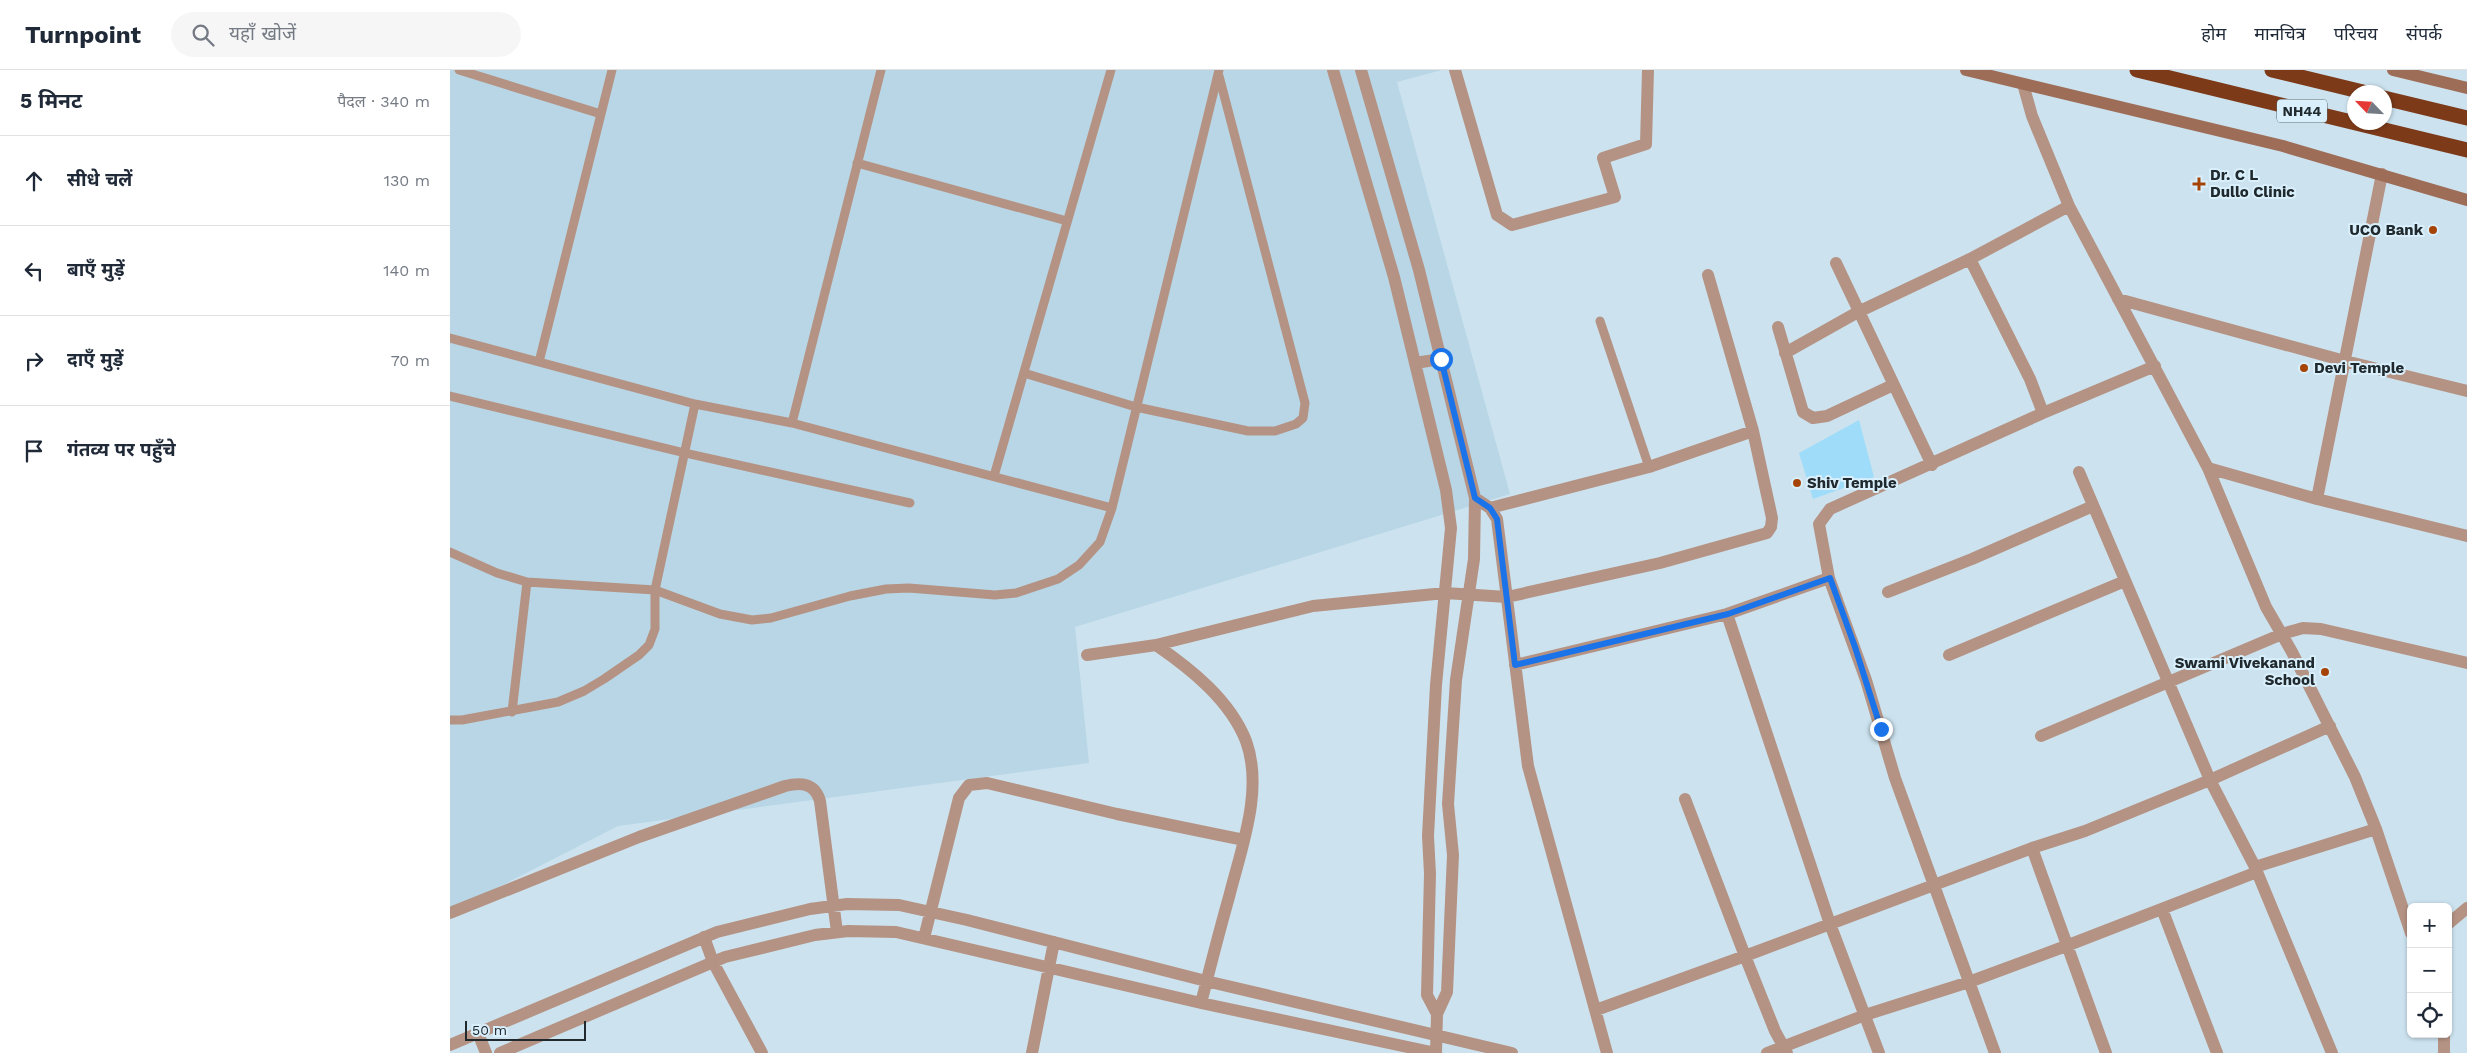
<!DOCTYPE html>
<html lang="hi">
<head>
<meta charset="utf-8">
<style>
  :root { --surface:#fff; --page:#f6f6f7; --text:#1f2937; --muted:#747a83; --line:#e0e1e3 }
  body { margin:0; font-family:"Work Sans","Noto Sans Devanagari",sans-serif; background:var(--page); color:var(--text) }
  .controls { position:absolute; right:15px; bottom:15px; display:grid; overflow:hidden; border-radius:8px; box-shadow:0 1px 4px #0004 }
  .controls button { width:45px; height:45px; display:grid; place-items:center; padding:0; border:0; border-bottom:1px solid var(--line); background:var(--surface); color:var(--text); font:25px sans-serif }
  .compass { position:absolute; left:1897px; top:15px; width:45px; height:45px; border-radius:50%; background:var(--surface); box-shadow:0 1px 4px #0004; rotate:295deg }
  .scale { position:absolute; left:15px; bottom:12px; width:121px; box-sizing:border-box; padding-left:5px; border:2px solid #20292d; border-top:0; font-size:14px; line-height:18px; white-space:nowrap; color:#20292d; -webkit-text-stroke:4px #d9f0fc; paint-order:stroke }
  .stop { position:absolute; width:15px; height:15px; margin:-11px; border:4px solid #1a73e8; border-radius:50%; background:#fff }
  .stop.end { background:#1a73e8; border-color:#fff; box-shadow:0 1px 5px #0008 }
  .list { margin:0; padding:0; list-style:none }
  h2 { display:flex; justify-content:space-between; align-items:center; height:65px; margin:0; padding:0 20px; font-size:21px }
  h2 small { font-size:16px; font-weight:400; color:var(--muted) }
  .list li { display:grid; grid-template-columns:32px 1fr auto; gap:15px; align-items:center; box-sizing:border-box; height:90px; padding:0 20px; border-top:1px solid var(--line) }
  .list b { display:block; font-size:19px; white-space:nowrap }
  .list em { font-size:16px; font-style:normal; color:var(--muted) }
  .icon { flex:none; width:28px; height:28px; fill:none; stroke:currentColor; stroke-width:2; stroke-linecap:round; stroke-linejoin:round }
  .map { position:relative; flex:none; width:2017px; height:983px; overflow:hidden }
  header { display:flex; align-items:center; gap:30px; box-sizing:border-box; height:70px; padding:0 25px; background:var(--surface); border-bottom:1px solid var(--line) }
  header strong { font-size:24px }
  nav { display:flex; gap:28px; margin-inline-start:auto; font-size:18px }
  .search { width:350px; height:45px; background:var(--page); display:flex; align-items:center; gap:12px; box-sizing:border-box; padding:0 18px; border-radius:28px; color:var(--muted); font-size:19px }
  main { display:flex }
  aside { flex:1; background:var(--surface) }
  .map>svg:first-child { display:block }
  .built { fill:#b8d6e5 }
  .green { fill:#9fdcf9 }
  .lines { fill:none; stroke-linecap:round; stroke-linejoin:round }
  .lane { stroke:#b59384; stroke-width:9 }
  .street { stroke:#b59384; stroke-width:12 }
  .secondary { stroke:#9e6d58; stroke-width:12 }
  .highway { stroke:#7d3a19; stroke-width:15 }
  .route { stroke:#1a73e8; stroke-width:6 }
  .poi-dot { fill:#a64407; stroke:#d9f0fc; stroke-width:2 }
  .labels { text-anchor:middle; dominant-baseline:central; stroke-width:4; stroke-linejoin:round; paint-order:stroke }
  .shield { fill:#d9f0fc; stroke:#58656b; stroke-width:1 }
  .shield-label { font-size:14px; font-weight:bold; fill:#20292d }
  .poi-label { font-size:15px; font-weight:bold; fill:#20292d; stroke:#d9f0fc; text-anchor:start }
</style>
</head>
<body>
<header>
<strong>Turnpoint</strong>
<div class="search"><svg class="icon" aria-label="search" viewBox="0 0 24 24"><circle cx="10" cy="10" r="6"/><path d="M15 15l6 6"/></svg>यहाँ खोजें</div>
<nav><a>होम</a><a>मानचित्र</a><a>परिचय</a><a>संपर्क</a></nav>
</header>
<main>
<aside>
<h2>5 मिनट<small>पैदल · 340 m</small></h2>
<ul class="list">
<li><svg class="icon" aria-label="ahead" viewBox="0 0 24 24"><path d="M12 20V5M6 11l6-6 6 6"/></svg><div><b>सीधे चलें</b></div><em>130 m</em></li>
<li><svg class="icon" aria-label="left" viewBox="0 0 24 24"><path d="M17 20v-9H6M10 6l-5 5 5 5"/></svg><div><b>बाएँ मुड़ें</b></div><em>140 m</em></li>
<li><svg class="icon" aria-label="right" viewBox="0 0 24 24"><path d="M7 20v-9h11M14 6l5 5-5 5"/></svg><div><b>दाएँ मुड़ें</b></div><em>70 m</em></li>
<li><svg class="icon" aria-label="arrive" viewBox="0 0 24 24"><path d="M6 21V4h12l-3 4 3 4H6"/></svg><div><b>गंतव्य पर पहुँचे</b></div></li>
</ul>
</aside>
<div class="map">
<svg width="2017" height="983" viewBox="0 0 2017 983">
  <rect width="100%" height="100%" fill="#cce3ef"/>
  <path class="built" d="M0 0H992L947 12 1060 424 625 557 639 693 168 756 0 842Z"/>
  <path class="green" d="M1409 350 1424 407 1363 429 1349 383Z"/>
  <g class="lines">
    <path class="lane" d="M9 0 151 44
      M407 93 617 151
      M1150 251 1199 397
      M0 268 245 334 342 353 662 438
      M89 292 162 0
      M574 303 686 337 798 361H825L846 354 853 348 855 333 769 6
      M0 326 235 383 460 433
      M342 353 431 0
      M544 406 661 0
      M0 482 47 503 77 512 62 642
      M77 512 205 520 270 544 302 550 321 548 400 526 436 519 459 518 545 525 566 523 608 509 629 495 650 472 662 438 769 0
      M0 650H12L108 632 134 621 154 609 189 585 199 575 205 559V520L245 334"/>
    <path class="street" d="M883 0 944 207 996 420 1001 458 986 615 978 766 980 804 977 925 987 944
      M911 0 969 200 1025 428 1024 489 1006 610 998 734 1003 785 997 922 987 944 986 983
      M1005 0 1047 145 1062 155 1165 127 1153 88 1196 74 1198 0
      M1573 14 1582 46 1619 136 1758 398 1816 537 1842 582 1905 707 1926 759 1961 863
      M1520 189 1580 309 1593 343
      M1386 193 1482 395
      M1668 229 1895 291 2017 321
      M1328 257 1353 342 1363 348 1377 346 1443 315
      M1335 283 1408 242 1520 189 1619 136
      M965 293 991 289
      M1758 398 1867 429 2017 466
      M1629 402 1760 710 1805 797 1882 983
      M1025 428 1040 438 1047 449 1078 696 1157 983
      M1867 429 1932 104
      M1040 438 1199 397 1303 361
      M1438 522 1522 489 1643 436
      M1277 544 1380 854 1429 983
      M706 575C741 599 780 630 796 671 814 720 791 779 779 827 769 862 760 898 751 933
      M637 585 706 575 863 536 995 523 1057 527 1210 493 1317 463 1321 457 1322 448 1303 361 1258 205
      M1499 585 1675 511
      M1065 595 1277 544 1379 508
      M1591 666 1832 564 1853 558 1871 559 2017 593
      M1235 729 1295 886 1325 961 1337 983
      M1582 778 1656 983
      M1805 797 1926 759
      M1712 839 1767 983
      M0 843 189 767 335 716C351 712 365 713 370 731L387 862
      M1998 854 2017 838
      M254 867 263 892 312 983
      M474 868 509 728 519 715 537 713 667 744 794 770
      M1146 940 1295 886 1582 778 1635 761 1760 710 1880 656
      M28 963 36 983
      M1994 964V983
      M0 975 267 862 360 839 397 834 449 835 517 850 756 911 1062 983
      M50 983 275 887 365 865 398 861 446 862 751 933 986 983
      M582 983 604 872
      M1317 983 1415 945 1519 912 1616 876 1807 802
      M1545 983 1445 708 1416 610 1379 508 1369 454 1380 439 1593 343 1705 296"/>
    <path class="secondary" d="M1516 0 1833 76 2017 130
      M1943 0 2017 18"/>
    <path class="highway" d="M1687 0 2017 80
      M1822 0 1913 22
      M1934 28 2017 48"/>
  </g>
  <g class="lines">
    <path class="route" d="M991 289 1025 428 1040 438 1047 449 1065 595 1278 544 1380 508 1405 577 1431 659"/>
  </g>
  <g class="poi-dot">
    <path d="M1746.5 106.5h5v5h5v5h-5v5h-5v-5h-5v-5h5z"/>
    <circle cx="1983" cy="160" r="5"/>
    <circle cx="1854" cy="298" r="5"/>
    <circle cx="1347" cy="413" r="5"/>
    <circle cx="1875" cy="602" r="5"/>
  </g>
  <g class="labels">
    <rect class="shield" x="1827" y="29.5" width="50" height="23" rx="4"/>
    <g class="shield-label">
      <text x="1852" y="41">NH44</text>
    </g>
    <g class="poi-label">
      <text x="1760" y="105">Dr. C L<tspan x="1760" dy="17">Dullo Clinic</tspan></text>
      <text x="1973" y="160" text-anchor="end">UCO Bank</text>
      <text x="1864" y="298">Devi Temple</text>
      <text x="1357" y="413">Shiv Temple</text>
      <text x="1865" y="593" text-anchor="end">Swami Vivekanand<tspan x="1865" dy="17">School</tspan></text>
    </g>
  </g>
</svg>
<div class="controls">
<button>+</button>
<button>−</button>
<button><svg class="icon" aria-label="locate" viewBox="0 0 24 24"><circle cx="12" cy="12" r="6"/><path d="M12 2v4M12 18v4M2 12h4M18 12h4"/></svg></button>
</div>
<svg class="compass" viewBox="-18 -18 36 36"><path d="M0-13l5 13h-10z" fill="#e53935"/><path d="M0 13l5-13h-10z" fill="#747a83"/></svg>
<div class="scale">50 m</div>
<div class="stop" style="left:991px;top:289px"></div>
<div class="stop end" style="left:1431px;top:659px"></div>
</div>
</main>
</body>
</html>
